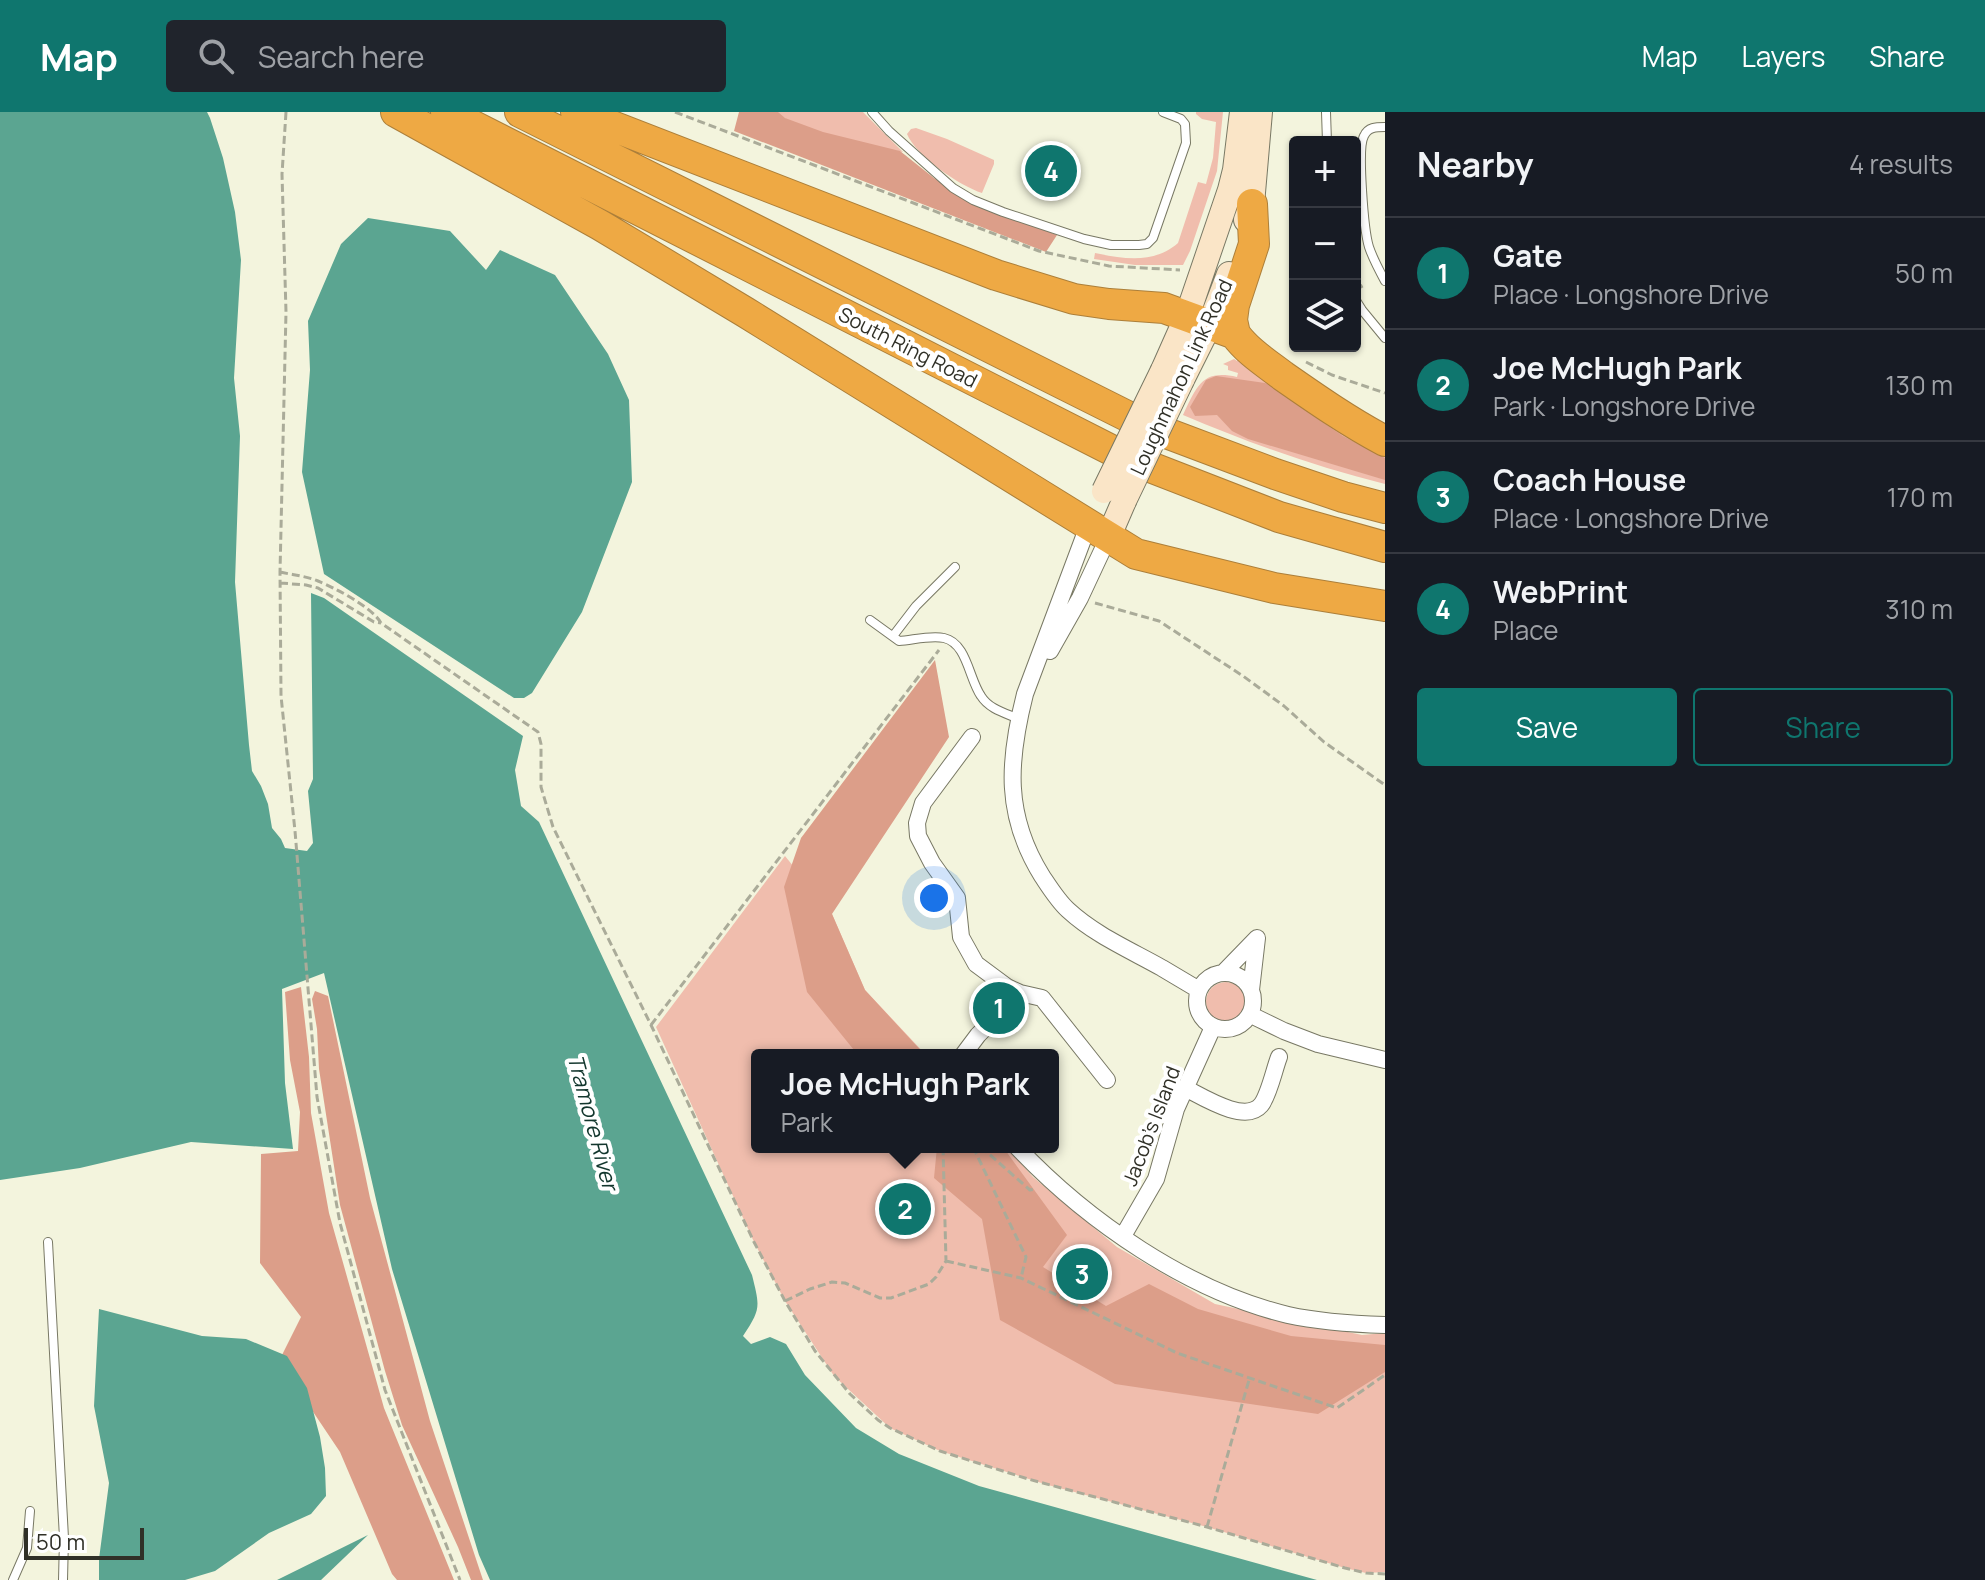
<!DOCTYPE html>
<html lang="en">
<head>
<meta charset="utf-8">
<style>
  :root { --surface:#171b24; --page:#20242c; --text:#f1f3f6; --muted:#9ea1a6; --line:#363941; --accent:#0f766e }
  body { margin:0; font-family:Manrope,sans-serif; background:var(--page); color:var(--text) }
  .controls { position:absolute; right:24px; top:24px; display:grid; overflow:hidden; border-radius:8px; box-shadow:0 2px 6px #0004 }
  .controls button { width:72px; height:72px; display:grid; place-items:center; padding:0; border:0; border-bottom:2px solid var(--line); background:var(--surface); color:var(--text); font:40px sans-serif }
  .scale { position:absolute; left:24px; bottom:20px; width:120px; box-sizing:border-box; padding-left:8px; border:4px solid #303027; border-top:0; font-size:22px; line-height:28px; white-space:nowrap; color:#303027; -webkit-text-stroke:6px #fff; paint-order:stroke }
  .you { position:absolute; left:934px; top:786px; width:28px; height:28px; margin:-20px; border:6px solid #fff; border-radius:50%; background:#1a73e8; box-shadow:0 0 0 12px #1a73e833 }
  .badge { display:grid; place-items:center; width:52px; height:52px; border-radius:50%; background:var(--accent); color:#fff; font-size:26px; font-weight:700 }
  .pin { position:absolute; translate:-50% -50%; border:4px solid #fff; box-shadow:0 2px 8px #0006 }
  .popup { position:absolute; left:751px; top:937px; width:308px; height:104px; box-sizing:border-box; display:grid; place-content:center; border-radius:8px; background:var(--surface); filter:drop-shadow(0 2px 6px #0005); font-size:26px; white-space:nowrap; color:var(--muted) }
  .popup b { font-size:30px; color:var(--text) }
  .popup::after { content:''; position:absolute; left:50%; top:100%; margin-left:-16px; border:16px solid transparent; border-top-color:var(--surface) }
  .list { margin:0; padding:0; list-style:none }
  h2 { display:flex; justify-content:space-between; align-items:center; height:104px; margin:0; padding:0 32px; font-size:34px }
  h2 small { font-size:26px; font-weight:400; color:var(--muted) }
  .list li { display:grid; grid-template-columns:52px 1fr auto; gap:24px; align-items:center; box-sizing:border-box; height:112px; padding:0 32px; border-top:2px solid var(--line) }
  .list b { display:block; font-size:30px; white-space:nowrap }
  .list p { margin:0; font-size:26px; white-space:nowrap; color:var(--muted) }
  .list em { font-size:26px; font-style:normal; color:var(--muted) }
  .actions { display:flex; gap:16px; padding:24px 32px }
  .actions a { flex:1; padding:18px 0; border:2px solid var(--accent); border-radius:8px; text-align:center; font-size:28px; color:var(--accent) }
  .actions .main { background:var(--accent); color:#fff }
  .icon { flex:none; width:44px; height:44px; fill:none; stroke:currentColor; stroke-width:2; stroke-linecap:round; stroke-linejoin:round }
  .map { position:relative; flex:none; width:1385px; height:1468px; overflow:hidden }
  header { display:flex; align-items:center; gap:48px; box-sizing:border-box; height:112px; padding:0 40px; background:var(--accent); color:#fff }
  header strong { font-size:38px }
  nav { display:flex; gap:44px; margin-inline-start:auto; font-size:28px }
  .search { width:560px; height:72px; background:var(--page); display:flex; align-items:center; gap:20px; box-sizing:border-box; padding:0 28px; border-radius:8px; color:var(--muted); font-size:30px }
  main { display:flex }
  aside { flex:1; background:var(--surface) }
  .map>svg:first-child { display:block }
  .green { fill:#f0bdad }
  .forest { fill:#dc9e89 }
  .water { fill:#5ba591 }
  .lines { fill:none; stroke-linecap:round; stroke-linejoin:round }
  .lane-casing { stroke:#787864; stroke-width:10 }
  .street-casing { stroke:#787864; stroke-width:18 }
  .secondary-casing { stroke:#787864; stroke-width:26 }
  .highway-casing { stroke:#ac7f3a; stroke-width:32 }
  .path { stroke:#aaab99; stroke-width:3; stroke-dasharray:8 4; stroke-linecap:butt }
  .lane { stroke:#fff; stroke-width:8 }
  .street { stroke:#fff; stroke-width:16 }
  .secondary { stroke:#fae5c7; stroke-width:24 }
  .highway { stroke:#eea944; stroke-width:30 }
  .secondary-bridge-casing { stroke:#787864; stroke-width:26; stroke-linecap:butt }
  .secondary-bridge { stroke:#fae5c7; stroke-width:24 }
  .labels { text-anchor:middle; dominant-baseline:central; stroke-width:8; stroke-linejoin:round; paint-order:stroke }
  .street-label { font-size:20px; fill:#303027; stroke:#fff }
  .water-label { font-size:22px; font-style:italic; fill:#12362d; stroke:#fff }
</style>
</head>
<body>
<header>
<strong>Map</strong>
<div class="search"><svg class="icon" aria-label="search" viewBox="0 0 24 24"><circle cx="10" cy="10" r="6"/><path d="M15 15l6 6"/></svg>Search here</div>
<nav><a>Map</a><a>Layers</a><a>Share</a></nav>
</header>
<main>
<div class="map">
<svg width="1385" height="1468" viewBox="0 0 1385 1468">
  <rect width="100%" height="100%" fill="#f3f4dd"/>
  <path class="green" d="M776 0H863L903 40C873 34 798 20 776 0Z
    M1196 0H1223L1217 59 1190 139 1183 153H1135L1094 147 1095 141C1124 147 1154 152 1178 131L1198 70 1206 72 1213 46 1216 10 1202 7 1196 2Z
    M916 16 947 27 994 48V52L982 81C960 74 916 44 907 22L911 17Z
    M1241 241 1385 343V372C1316 355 1249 331 1183 303 1197 274 1202 257 1237 265L1238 261 1228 258V254L1223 252 1234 247 1237 249Z
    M785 744 832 802 865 878 926 943H757V1035H1007L1033 1065 1117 1135 1215 1192 1362 1223 1385 1221V1460L1366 1461 1345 1456 1207 1415 1048 1373 940 1339 890 1316 834 1264 785 1189 754 1130 656 915Z
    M1206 890a20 20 0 1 1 40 0a20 20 0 1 1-40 0Z"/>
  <path class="forest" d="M739 0H778L785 6 823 20 900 39 934 66 973 91 1057 123 1046 140 734 19Z
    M1216 264 1265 271 1277 275 1302 296 1343 324 1385 346V368L1248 327 1232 319 1217 303 1195 304 1190 295 1206 268Z
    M935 548 949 625 832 802 865 878 925 943H858L807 880 784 775 801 726Z
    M301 875 309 945 311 1001 329 1101 384 1296 454 1468H397L392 1462 340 1340 279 1249 301 1205 260 1151 261 1042 298 1039 300 1000 290 948 285 880Z
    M315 879 328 884 370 1086 430 1309 483 1468H471L458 1435 402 1313 385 1259 340 1093 319 957 317 917 312 887Z
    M937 1035H1003L1067 1123 1043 1155 1106 1194 1149 1172 1198 1197 1291 1224 1385 1233V1260L1318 1302 1115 1272 1000 1208 982 1107 934 1066Z"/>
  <path class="water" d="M0 0H207L210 6 223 46 235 100 241 148 234 266 240 324 235 470 249 633 252 659 261 674 268 692 272 716 281 727 285 736 307 739 313 731 308 679 313 667 311 481 324 486 523 624 515 658 521 694 539 710 752 1163C760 1195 761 1197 743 1224L751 1232 770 1225 786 1232 805 1263 856 1316 899 1342 979 1374 1317 1468H490L479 1443 392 1157 324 861 282 877 285 971 293 1037 191 1030 80 1056 0 1068Z
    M368 106 450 119 486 158 500 138 555 163 608 242 629 288 632 370 582 500 532 581 524 586H514L324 462 302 360 310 258 308 209 341 132Z
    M99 1197 202 1224 246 1227 287 1244 307 1276 320 1325 325 1356 326 1384 311 1402 269 1421 215 1459 185 1468H99V1447L109 1371 94 1294Z
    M368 1423 321 1468H277Z"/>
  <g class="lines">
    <defs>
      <path id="lane" d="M872 0 889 19 953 76 973 88 1003 100 1084 127 1111 133H1139L1147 132 1153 126 1186 31 1185 12 1181 7 1163 0
        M1326 0 1327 30
        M1385 15C1376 15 1368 15 1364 24 1357 36 1364 119 1369 135 1373 147 1379 158 1385 169
        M1355 187 1362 198 1385 226
        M870 508 899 529C913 528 931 523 944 526 967 531 969 567 981 584 989 597 1005 601 1019 607
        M893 524 916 494 955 455
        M48 1130 64 1426 63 1468
        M13 1468 27 1436 30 1399"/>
      <path id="street" d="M1088 414 1025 582C1008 649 1004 703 1042 764 1050 776 1058 789 1068 798 1095 823 1130 838 1162 856 1174 863 1187 871 1199 878
        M1050 539 1080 486 1108 426
        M972 625 923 691 917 711 918 724 932 751 957 786 961 825 976 852 1007 875 1020 881 1042 886 1107 968
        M1197 889a28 28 0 1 1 56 0a28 28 0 1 1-56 0Z
        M1223 861 1257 826 1251 878
        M1251 903 1284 919 1318 932 1385 948
        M963 943 978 923 1020 881
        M1185 976C1203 985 1245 1012 1261 993 1269 983 1274 958 1279 945
        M1017 1035C1087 1109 1188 1179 1288 1203 1320 1210 1353 1212 1385 1213
        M1123 1124 1156 1067 1176 997 1213 915"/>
      <path id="secondary" d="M1246 108 1252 92 1260 0
        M1163 258 1187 204 1230 78 1235 58 1242 0
        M1182 268 1210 212 1229 162
        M1108 426 1124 389"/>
      <path id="highway" d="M396 0 600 113 745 200 1136 442 1274 476 1385 494
        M446 0 1127 346 1279 405 1385 435
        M520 0 1145 313 1275 362 1343 385 1385 396
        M576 0 996 163 1074 187 1109 192 1164 196 1235 222C1247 239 1266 251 1283 264 1316 287 1349 310 1385 329
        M1235 222 1232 208 1234 193 1254 132 1252 92"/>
    </defs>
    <use href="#lane" class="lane-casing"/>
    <use href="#street" class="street-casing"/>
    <use href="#secondary" class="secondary-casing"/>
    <use href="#highway" class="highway-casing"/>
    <path class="path" d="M286 0 282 62 286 200 280 460 281 584 295 719 317 985 340 1111 385 1278 460 1468
      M675 0 1039 139 1109 154 1180 158
      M1355 162 1362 176
      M1306 250 1332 263 1385 281
      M280 460C293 463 306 464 318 469 335 476 372 495 381 511L538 620 541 632V675L553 715 651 913 754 1130 785 1189 815 1239 850 1282 878 1308 890 1316 940 1339 1028 1367 1207 1415 1345 1456 1366 1461 1385 1462
      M280 471 306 473 318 476 374 510 381 511
      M1095 491 1159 509 1243 564 1284 594 1324 630 1385 673
      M651 913 939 538
      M973 1035 1026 1145 1021 1166
      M981 1035 1030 1078 1035 1077
      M946 1149 1021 1166 1177 1241 1337 1296 1385 1263
      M785 1189 810 1177 832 1170 845 1171 880 1186H891L929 1172 936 1165 946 1149 943 1035
      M1207 1415 1249 1268"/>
    <use href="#lane" class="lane"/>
    <use href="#street" class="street"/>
    <use href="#secondary" class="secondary"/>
    <use href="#highway" class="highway"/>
    <defs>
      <path id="secondary-bridge" d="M1104 379 1163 258
        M1124 389 1182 268"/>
    </defs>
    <use href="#secondary-bridge" class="secondary-bridge-casing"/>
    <use href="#secondary-bridge" class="secondary-bridge"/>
  </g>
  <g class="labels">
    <g class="street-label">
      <text transform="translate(908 235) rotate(27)">South Ring Road</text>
      <text transform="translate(1181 265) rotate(-65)">Loughmahon Link Road</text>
      <text transform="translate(1151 1014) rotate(-69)">Jacob's Island</text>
    </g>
    <g class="water-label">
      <text transform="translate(593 1010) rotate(75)">Tramore River</text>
    </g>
  </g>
</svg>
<div class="controls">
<button>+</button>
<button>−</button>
<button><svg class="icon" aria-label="layers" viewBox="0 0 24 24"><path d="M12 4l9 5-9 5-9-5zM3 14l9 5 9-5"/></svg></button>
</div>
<div class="scale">50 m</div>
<div class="you"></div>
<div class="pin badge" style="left:999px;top:896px">1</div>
<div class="pin badge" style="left:905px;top:1097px">2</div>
<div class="popup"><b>Joe McHugh Park</b>Park</div>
<div class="pin badge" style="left:1082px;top:1162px">3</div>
<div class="pin badge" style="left:1051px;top:59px">4</div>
</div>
<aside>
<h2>Nearby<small>4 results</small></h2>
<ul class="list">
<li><span class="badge">1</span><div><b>Gate</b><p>Place · Longshore Drive</p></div><em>50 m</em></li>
<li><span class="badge">2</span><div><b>Joe McHugh Park</b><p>Park · Longshore Drive</p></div><em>130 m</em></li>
<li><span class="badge">3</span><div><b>Coach House</b><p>Place · Longshore Drive</p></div><em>170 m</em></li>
<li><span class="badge">4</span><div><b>WebPrint</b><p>Place</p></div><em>310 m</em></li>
</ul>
<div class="actions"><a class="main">Save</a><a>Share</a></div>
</aside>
</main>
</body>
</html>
